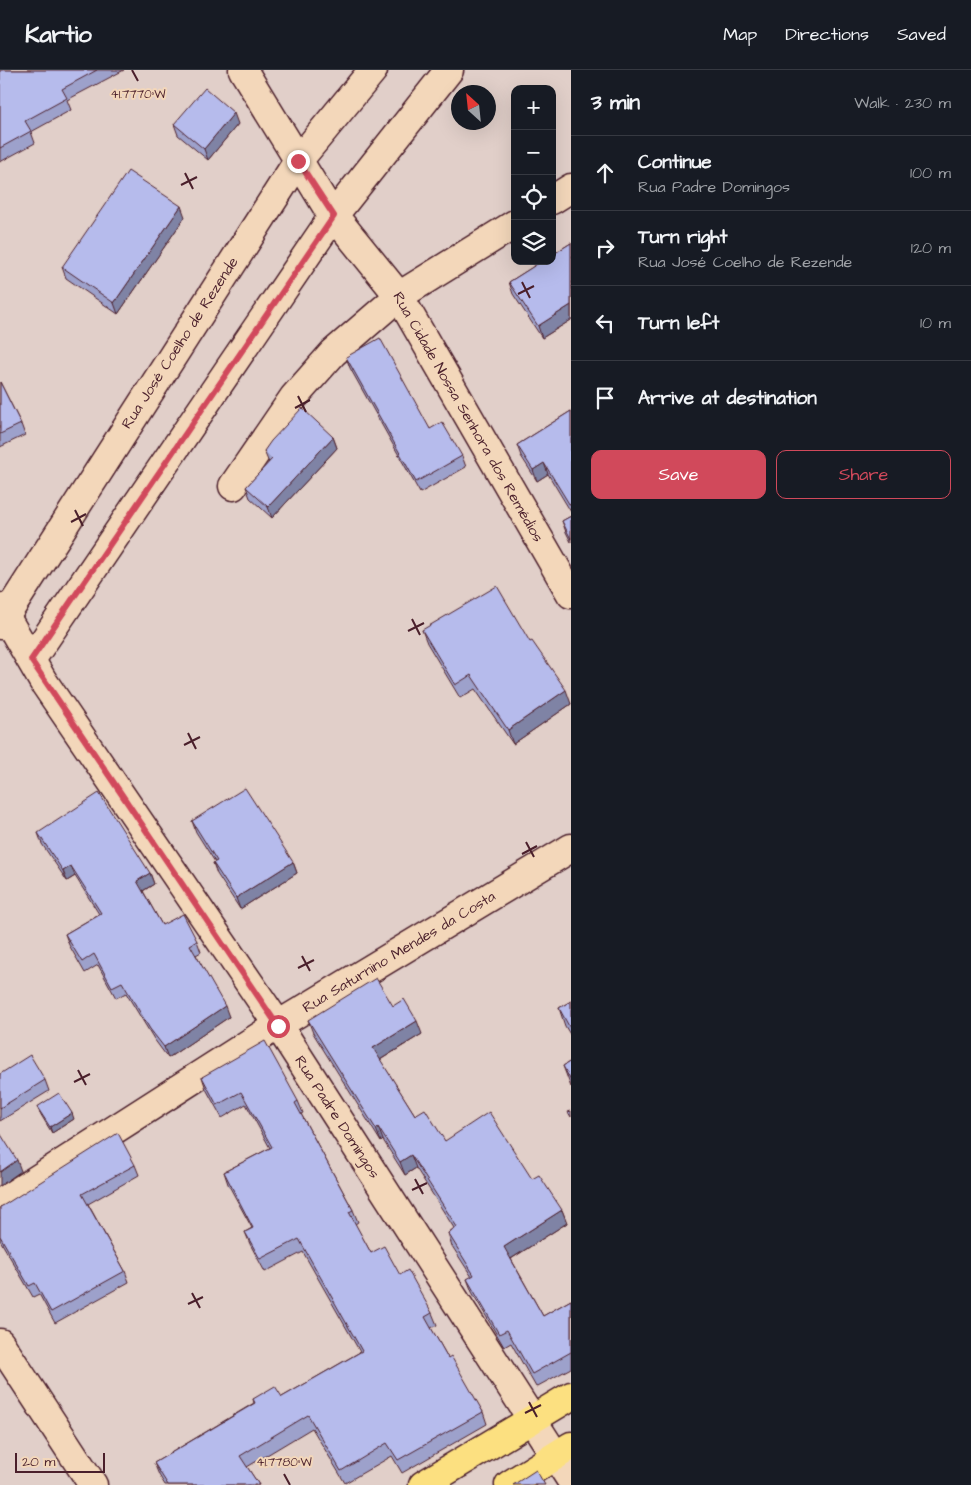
<!DOCTYPE html>
<html lang="en">
<head>
<meta charset="utf-8">
<style>
  :root { --surface:#171b24; --page:#20242c; --text:#f1f3f6; --muted:#9ea1a6; --line:#363941; --accent:#d1495b }
  body { margin:0; font-family:"Architects Daughter",sans-serif; background:var(--page); color:var(--text) }
  .controls { position:absolute; right:15px; top:15px; display:grid; overflow:hidden; border-radius:10px; box-shadow:0 5px 20px #0002 }
  .controls button { width:45px; height:45px; display:grid; place-items:center; padding:0; border:0; border-bottom:1px solid var(--line); background:var(--surface); color:var(--text); font:25px sans-serif }
  .compass { position:absolute; left:451px; top:15px; width:45px; height:45px; border-radius:50%; background:var(--surface); box-shadow:0 5px 20px #0002; rotate:333deg }
  .scale { position:absolute; left:15px; bottom:12px; width:90px; box-sizing:border-box; padding-left:5px; border:2px solid #4a1f2b; border-top:0; font-size:14px; line-height:18px; white-space:nowrap; color:#4a1f2b; -webkit-text-stroke:4px #f3d7ba; paint-order:stroke }
  .stop { position:absolute; width:15px; height:15px; margin:-11px; border:4px solid #d1495b; border-radius:50%; background:#fff }
  .stop.end { background:#d1495b; border-color:#fff; box-shadow:0 1px 5px #0008 }
  .list { margin:0; padding:0; list-style:none }
  h2 { display:flex; justify-content:space-between; align-items:center; height:65px; margin:0; padding:0 20px; font-size:21px }
  h2 small { font-size:16px; font-weight:400; color:var(--muted) }
  .list li { display:grid; grid-template-columns:32px 1fr auto; gap:15px; align-items:center; box-sizing:border-box; height:75px; padding:0 20px; border-top:1px solid var(--line) }
  .list b { display:block; font-size:19px; white-space:nowrap }
  .list p { margin:0; font-size:16px; white-space:nowrap; color:var(--muted) }
  .list em { font-size:16px; font-style:normal; color:var(--muted) }
  .actions { display:flex; gap:10px; padding:15px 20px }
  .actions a { flex:1; padding:11px 0; border:1px solid var(--accent); border-radius:10px; text-align:center; font-size:18px; color:var(--accent) }
  .actions .main { background:var(--accent); color:#fff }
  .icon { flex:none; width:28px; height:28px; fill:none; stroke:currentColor; stroke-width:2; stroke-linecap:round; stroke-linejoin:round }
  .map { position:relative; flex:none; width:571px; height:1415px; overflow:hidden }
  header { display:flex; align-items:center; gap:30px; box-sizing:border-box; height:70px; padding:0 25px; background:var(--surface); border-bottom:1px solid var(--line) }
  header strong { font-size:24px }
  nav { display:flex; gap:28px; margin-inline-start:auto; font-size:18px }
  main { display:flex }
  aside { flex:1; background:var(--surface) }
  .map>svg:first-child { display:block }
  .lines { fill:none; stroke-linecap:round; stroke-linejoin:round }
  .street-casing { stroke:#4a1f2b; stroke-width:31 }
  .secondary-casing { stroke:#4a1f2b; stroke-width:31 }
  .primary-casing { stroke:#4a1f2b; stroke-width:31 }
  .street { stroke:#f3d7ba; stroke-width:28 }
  .secondary { stroke:#f3d7ba; stroke-width:28 }
  .primary { stroke:#fce080; stroke-width:28 }
  .wall { fill:#9da1cb; stroke:#4a1f2b }
  .shaded-wall { fill:#7f83a5; stroke:#4a1f2b }
  .building { fill:#b6bbec; stroke:#4a1f2b }
  .route { stroke:#d1495b; stroke-width:6 }
  .ticks { fill:none; stroke:#4a1f2b; stroke-width:2 }
  .labels { text-anchor:middle; dominant-baseline:central; stroke-width:4; stroke-linejoin:round; paint-order:stroke }
  .street-label { font-size:15px; fill:#4a1f2b; stroke:#f3d7ba }
  .ticks-label { font-size:12px; text-anchor:middle; fill:#4a1f2b; stroke:#f3d7ba; stroke-width:4; stroke-linejoin:round; paint-order:stroke }
</style>
</head>
<body>
<header>
<strong>Kartio</strong>
<nav><a>Map</a><a>Directions</a><a>Saved</a></nav>
</header>
<main>
<div class="map">
<svg width="571" height="1415" viewBox="0 0 571 1415">
  <rect width="100%" height="100%" fill="#e1cfc9"/>
  <filter id="ink" filterUnits="userSpaceOnUse"><feTurbulence type="fractalNoise" baseFrequency=".02" numOctaves="2"/><feDisplacementMap in="SourceGraphic" scale="10" xChannelSelector="R" yChannelSelector="G"/><feConvolveMatrix kernelMatrix="1 2 1 2 8 2 1 2 1" color-interpolation-filters="sRGB"/></filter>
  <g filter="url(#ink)">
    <g class="lines">
      <defs>
        <path id="street" d="M243 0 327 137 399 226 571 524
          M552 130 571 118
          M233 416 294 327 333 283 399 226 515 154
          M0 537 43 611 278 955 571 1410
          M0 555 298 91 373 0
          M31 590 334 145 449 0
          M0 1133 278 955 571 778"/>
        <path id="secondary" d="M0 1273 93 1415"/>
        <path id="primary" d="M423 1415 571 1326
          M509 1415 571 1376"/>
      </defs>
      <use href="#street" class="street-casing"/>
      <use href="#secondary" class="secondary-casing"/>
      <use href="#primary" class="primary-casing"/>
      <use href="#street" class="street"/>
      <use href="#secondary" class="secondary"/>
      <use href="#primary" class="primary"/>
    </g>
    <path class="wall" d="M0 0H124L67 30 71 40 31 62 35 73 0 92Z
      M174 54H238L208 90 178 65Z
      M185 147 118 244 66 208 62 197Z
      M571 173V250L542 268 513 224 509 212Z
      M346 287 462 386 466 397 420 423 350 298Z
      M0 312 21 354 25 365 0 377Z
      M571 341V442L548 404 537 411 521 386 517 375Z
      M333 367 337 378 272 448 250 428 246 417 269 393 264 381Z
      M571 446V472L566 462 562 451Z
      M422 560 530 572 571 634 513 674 475 619 460 628 427 573Z
      M192 751 293 792 297 803 240 839 217 804 213 793 215 792 196 762Z
      M38 763 150 803 154 814 143 821 162 855 197 871 201 882 196 885 229 947 168 988 154 969 126 923 116 928 98 895 85 903 69 875 65 864 99 844 75 806 67 811 42 774Z
      M571 931V966L565 956 559 938Z
      M393 936 422 964 380 990 415 1045 445 1071 532 1109 562 1140 567 1153 511 1189 543 1246 571 1230V1298L536 1317 511 1273 504 1277 472 1222 467 1209 472 1207 452 1176 448 1163 454 1158 416 1098 405 1105 383 1070 381 1072 313 963 308 950Z
      M571 991V1017L563 996Z
      M0 1004 45 1010 49 1021 0 1051Z
      M202 1007 298 1031 303 1043 301 1044 353 1140 358 1152 355 1154 371 1183 400 1205 432 1243 437 1255 431 1258 448 1288 483 1342 487 1354 402 1403 392 1386 345 1413 312 1358 247 1397 259 1415H165L159 1405 154 1393 254 1333 253 1329 282 1327 360 1282 303 1182 265 1202 250 1174 245 1162 252 1158 228 1114 224 1102 270 1078 246 1034 222 1048 206 1019Z
      M37 1037 74 1049 52 1063 40 1043Z
      M135 1095 139 1105 88 1134 125 1201 129 1212 55 1253 39 1224 33 1227 0 1170V1137Z"/>
    <path class="shaded-wall" d="M234 43 238 54 208 90 204 79Z
      M181 136 185 147 118 244 114 233Z
      M571 235V250L542 268 538 256Z
      M333 367 337 378 272 448 268 437Z
      M544 393 548 404 537 411 533 400Z
      M566 620 571 634 513 674 508 660Z
      M293 792 297 803 240 839 236 828Z
      M71 796 75 806 67 811 63 801Z
      M150 803 154 814 141 822 137 811Z
      M225 936 229 947 168 988 164 977Z
      M417 951 422 964 378 991 373 978Z
      M72 1043 74 1049 52 1063 50 1057Z
      M378 1057 383 1070 381 1072 376 1059Z
      M411 1085 416 1098 405 1105 400 1092Z
      M17 1090 21 1101 0 1116V1102Z
      M562 1140 567 1153 509 1190 504 1177Z"/>
    <path class="building" d="M0 0H97L62 19 67 28 25 51 31 61 0 78Z
      M205 18 234 43 204 79 174 54Z
      M128 101 181 136 114 233 62 197Z
      M571 173V235L538 256 509 212 542 191H552V185Z
      M380 268 430 359 442 352 462 386 416 412 346 287Z
      M0 312 21 354 0 364Z
      M302 338 333 367 268 437 246 417 272 389 264 381 271 371Z
      M571 341V437L544 393 533 400 517 375Z
      M571 446V469L562 451Z
      M497 516 530 572 532 571 566 620 508 660 471 605 455 615 422 560Z
      M245 718 293 792 236 828 213 793 217 791 192 751Z
      M99 723 150 803 137 811 162 855 183 844 197 871 190 875 225 936 164 977 150 959 122 912 112 917 94 884 82 892 65 864 101 843 71 796 63 801 38 763Z
      M376 908 393 936 404 929 417 951 373 978 415 1045 425 1039 445 1071 489 1042 532 1109 539 1105 562 1140 504 1177 543 1246 571 1230V1282L532 1304 507 1260 499 1264 467 1209 474 1205 448 1163 457 1157 411 1085 400 1092 378 1057 376 1059 308 950Z
      M571 931V960L559 938Z
      M265 971 298 1031 295 1033 353 1140 349 1142 371 1183 384 1176 400 1205 408 1200 432 1243 425 1247 448 1288 451 1286 483 1342 398 1390 387 1373 341 1401 308 1345 240 1386 259 1415H168L154 1393 255 1333 253 1329 275 1316 282 1327 362 1281 299 1169 260 1189 245 1162 253 1158 224 1102 272 1077 241 1022 217 1035 202 1007Z
      M30 985 45 1010 0 1038V1004Z
      M571 991V1011L563 996Z
      M59 1023 72 1043 50 1057 37 1037Z
      M571 1041V1047L568 1042Z
      M0 1063 17 1090 0 1102Z
      M118 1063 135 1095 82 1124 125 1201 51 1242 35 1213 29 1216 0 1166V1137L4 1135Z
      M536 1400 545 1415H513Z"/>
  </g>
  <g class="lines" filter="url(#ink)">
    <path class="route" d="M278 956 31 590 334 146 298 91"/>
  </g>
  <path class="ticks" d="M132 0 138 11M185 103 193 119M181 115 197 107M522 212 530 228M518 224 534 216M298 326 306 342M295 338 310 330M75 440 83 456M71 452 86 444M412 549 420 565M408 561 424 553M188 663 196 679M184 675 200 667M526 772 534 787M522 784 537 776M302 886 310 901M298 898 314 890M78 1000 86 1015M74 1012 90 1004M415 1109 423 1124M412 1120 427 1113M192 1223 200 1238M188 1234 203 1227M529 1332 537 1347M525 1343 541 1335M284 1404 290 1415"/>
  <g class="labels">
    <g class="street-label">
      <text transform="translate(180 273) rotate(-57)">Rua José Coelho de Rezende</text>
      <text transform="translate(468 347) rotate(60)">Rua Cidade Nossa Senhora dos Remédios</text>
      <text transform="translate(399 882) rotate(-31)">Rua Saturnino Mendes da Costa</text>
      <text transform="translate(337 1047) rotate(57)">Rua Padre Domingos</text>
    </g>
  </g>
  <g class="ticks-label">
    <text x="138" y="28">41.7770°W</text>
    <text x="284" y="1396">41.7780°W</text>
  </g>
</svg>
<div class="controls">
<button>+</button>
<button>−</button>
<button><svg class="icon" aria-label="locate" viewBox="0 0 24 24"><circle cx="12" cy="12" r="6"/><path d="M12 2v4M12 18v4M2 12h4M18 12h4"/></svg></button>
<button><svg class="icon" aria-label="layers" viewBox="0 0 24 24"><path d="M12 4l9 5-9 5-9-5zM3 14l9 5 9-5"/></svg></button>
</div>
<svg class="compass" viewBox="-18 -18 36 36"><path d="M0-13l5 13h-10z" fill="#e53935"/><path d="M0 13l5-13h-10z" fill="#9ea1a6"/></svg>
<div class="scale">20 m</div>
<div class="stop" style="left:278px;top:956px"></div>
<div class="stop end" style="left:298px;top:91px"></div>
</div>
<aside>
<h2>3 min<small>Walk · 230 m</small></h2>
<ul class="list">
<li><svg class="icon" aria-label="ahead" viewBox="0 0 24 24"><path d="M12 20V5M6 11l6-6 6 6"/></svg><div><b>Continue</b><p>Rua Padre Domingos</p></div><em>100 m</em></li>
<li><svg class="icon" aria-label="right" viewBox="0 0 24 24"><path d="M7 20v-9h11M14 6l5 5-5 5"/></svg><div><b>Turn right</b><p>Rua José Coelho de Rezende</p></div><em>120 m</em></li>
<li><svg class="icon" aria-label="left" viewBox="0 0 24 24"><path d="M17 20v-9H6M10 6l-5 5 5 5"/></svg><div><b>Turn left</b></div><em>10 m</em></li>
<li><svg class="icon" aria-label="arrive" viewBox="0 0 24 24"><path d="M6 21V4h12l-3 4 3 4H6"/></svg><div><b>Arrive at destination</b></div></li>
</ul>
<div class="actions"><a class="main">Save</a><a>Share</a></div>
</aside>
</main>
</body>
</html>
